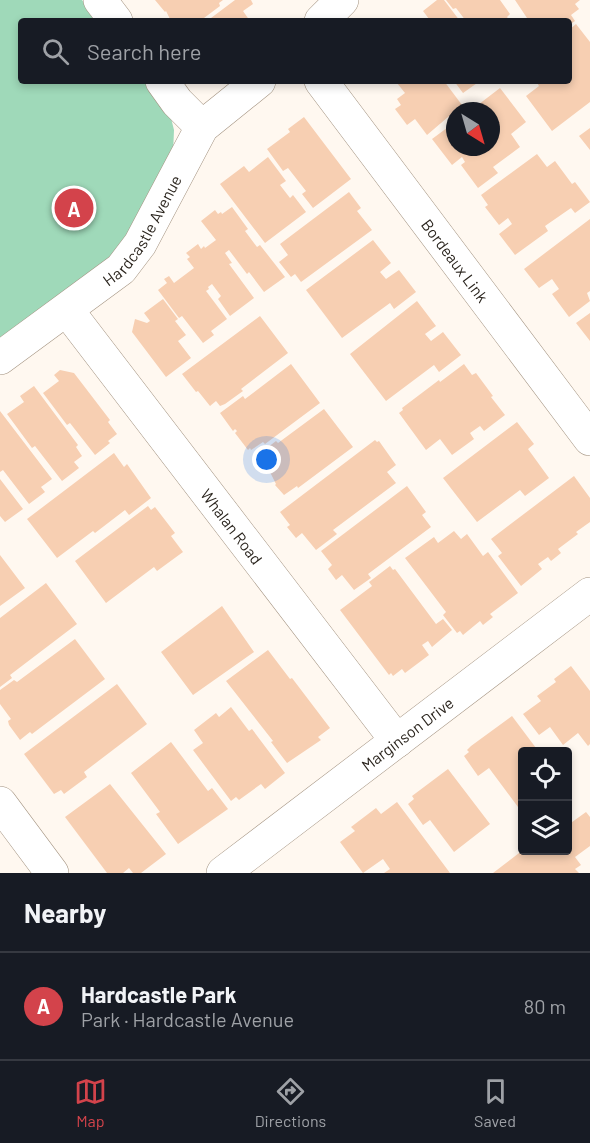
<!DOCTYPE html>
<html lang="en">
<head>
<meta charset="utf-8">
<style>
  :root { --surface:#171b24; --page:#20242c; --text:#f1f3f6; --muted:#9ea1a6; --line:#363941; --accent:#d3434b }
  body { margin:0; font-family:Barlow,sans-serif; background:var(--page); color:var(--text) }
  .controls { position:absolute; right:18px; bottom:18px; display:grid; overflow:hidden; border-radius:6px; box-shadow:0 3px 9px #0003 }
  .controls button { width:54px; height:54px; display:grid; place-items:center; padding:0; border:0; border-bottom:2px solid var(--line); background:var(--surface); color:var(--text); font:30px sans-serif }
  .compass { position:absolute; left:446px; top:102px; width:54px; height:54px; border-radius:50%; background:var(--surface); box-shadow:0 3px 9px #0003; rotate:143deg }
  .you { position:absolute; left:267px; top:460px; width:21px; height:21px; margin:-15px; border:4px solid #fff; border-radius:50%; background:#1a73e8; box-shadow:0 0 0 9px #1a73e833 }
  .badge { display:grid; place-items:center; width:39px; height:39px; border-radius:50%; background:var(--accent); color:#fff; font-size:20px; font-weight:700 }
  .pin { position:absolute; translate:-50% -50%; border:3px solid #fff; box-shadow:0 2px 6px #0006 }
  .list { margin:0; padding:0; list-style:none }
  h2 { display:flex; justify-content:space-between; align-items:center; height:78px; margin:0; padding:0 24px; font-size:26px }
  h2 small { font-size:20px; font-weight:400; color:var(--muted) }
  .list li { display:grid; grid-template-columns:39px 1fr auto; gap:18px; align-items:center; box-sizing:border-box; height:108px; padding:0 24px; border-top:2px solid var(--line) }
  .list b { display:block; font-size:22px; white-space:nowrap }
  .list p { margin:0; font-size:20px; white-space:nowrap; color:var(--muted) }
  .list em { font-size:20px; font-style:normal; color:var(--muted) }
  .icon { flex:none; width:33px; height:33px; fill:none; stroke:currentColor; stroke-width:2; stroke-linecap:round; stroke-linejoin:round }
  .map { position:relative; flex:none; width:590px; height:873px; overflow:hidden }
  .search { position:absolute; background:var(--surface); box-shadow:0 3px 9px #0003; left:18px; right:18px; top:18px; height:66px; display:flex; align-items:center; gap:15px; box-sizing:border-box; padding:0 21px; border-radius:6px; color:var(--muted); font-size:22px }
  .sheet { height:186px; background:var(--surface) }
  nav { display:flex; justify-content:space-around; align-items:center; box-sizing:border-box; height:84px; border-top:2px solid var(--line); background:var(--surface); font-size:16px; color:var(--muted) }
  nav a { display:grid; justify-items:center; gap:3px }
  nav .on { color:var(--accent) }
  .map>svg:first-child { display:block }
  .green { fill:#9fd9b9 }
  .building { fill:#f7cfb2 }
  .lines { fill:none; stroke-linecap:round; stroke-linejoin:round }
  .minor-casing { stroke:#a49482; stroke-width:34 }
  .minor { stroke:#fff; stroke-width:33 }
  .labels { text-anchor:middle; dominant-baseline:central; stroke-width:4.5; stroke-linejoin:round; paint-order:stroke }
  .street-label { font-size:16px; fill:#2b251e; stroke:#fff8f0 }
</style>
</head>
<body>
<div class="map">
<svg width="590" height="873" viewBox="0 0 590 873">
  <rect width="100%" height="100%" fill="#fff8f0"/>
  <path class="green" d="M0 0H82L98 21H21V81H144L170 114 174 130 173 154 128 244 0 343Z"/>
  <path class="building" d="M155 0H223L219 3 220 6 200 21H171L166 11 165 12Z
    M235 0H251L253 4 243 11 250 21H207Z
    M437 0H444L460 21H426L429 19 423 11Z
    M446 0H500L510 14 507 17 510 21H466L456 8 453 9Z
    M515 0H580L575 4 579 9 571 15 575 21 569 25V21H529Z
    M576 24 590 42V102L552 131 526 96 539 86 536 81H569V30Z
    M400 81H444L462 105 427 135 415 119 407 125 395 109 401 105 397 99 405 93 397 83Z
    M454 81H480L463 93Z
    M500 88 526 122 511 134 520 147 493 167 498 173 478 188 461 165 465 162 462 157 452 165 432 139 455 122V147H491V111H470Z
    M304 117 351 179 313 208 302 194 306 191 288 168 283 171 267 149 290 132 288 129Z
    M590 128V150L579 136Z
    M537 154 547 167 555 161 572 184 575 182 590 202 575 213 571 208 545 226 548 231 515 255 499 234 512 224 508 218 499 225 485 207 488 205 481 195Z
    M268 157 286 181 280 185 290 198 293 195 306 212 265 243 220 184 244 166 249 172Z
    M349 192 361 208 357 211 372 230 301 282 295 274 291 277 279 262 288 255 280 244Z
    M232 207 248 229 245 231 257 247 260 245 285 277 264 292 249 272 247 274 229 250 225 253 232 263 229 264 254 298 230 316 218 299 221 296 212 284 208 287 209 289 206 291 227 319 211 331 214 335 203 343 182 316 179 318 158 290 167 283 164 279 169 276 174 283 194 268 187 259 190 257 186 253 198 244 201 249 204 246 205 248 216 240 201 221 215 210 218 214 221 212 222 214Z
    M590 219V291L587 293 590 301 569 317 552 294 559 289 552 279 539 288 524 269Z
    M373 240 391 263 380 272 386 279 399 270 416 292 394 309 390 303 342 338 306 290Z
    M163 299 178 319 175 321 186 335 178 341 191 358 166 377 132 332 135 319 147 323 150 321 144 313Z
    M417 301 436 326 425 334 431 341 443 332 461 355 439 372 434 365 386 401 350 354Z
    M590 313V341L576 323Z
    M260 316 288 353 241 389 243 391 225 404 220 406 216 401 210 406 198 391 196 392 182 374Z
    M291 364 320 403 265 444 263 442 251 450 250 448 248 450 235 433 237 431 235 429 233 431 220 413 243 396 245 399Z
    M464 364 472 375 476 373 493 396 491 397 505 415 484 431 480 426 470 433 474 439 452 455 440 439 426 450 399 413 403 410 402 408 439 380 440 382Z
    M60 370 74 373 110 420 108 422 117 434 108 441 110 443 95 455 70 423 67 425 43 393 59 381 54 375Z
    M34 386 78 445 76 447 82 456 74 462 79 468 62 481 35 446 32 448 7 414 24 402 20 396Z
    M324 409 353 447 298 488 297 486 284 495 275 485 276 484 270 472 267 474 255 457 276 441 278 443Z
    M0 411 52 479 41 487 45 492 29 504 3 470 0 472Z
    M517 422 534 444 528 449 549 478 525 496 520 490 477 522 443 478Z
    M375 440 377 442 379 441 396 465 387 472 396 483 333 530 337 534 316 550 302 533 296 538 287 527 290 525 280 512Z
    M114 453 124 467 127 464 151 498 129 515 125 510 95 533 93 531 57 558 27 519Z
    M574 476 590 498V522L576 532 578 534 558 549 561 553 551 561 548 557 538 564 542 569 521 586 498 556 502 553 491 539Z
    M0 479 23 509 5 522 0 516Z
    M407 486 426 512 422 515 431 527 368 574 371 578 354 590 342 575 336 580 328 569 332 565 321 551Z
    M148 506 151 510 155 507 175 533 171 536 183 552 157 571 154 567 106 603 75 561Z
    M454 531 461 539 467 534 483 556 488 552 518 593 490 614 493 617 483 625 480 621 463 635 460 631 457 633 443 615 446 612 405 558 434 537 438 543Z
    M0 555 25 588 0 606Z
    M390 566 393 570 395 569 436 624 443 619 452 630 432 647 428 641 422 645 429 655 405 673 402 669 393 676 391 673 389 675 340 610 372 586 369 582Z
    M46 583 77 624 10 675 12 678 0 687V618Z
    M222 606 254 652 193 695 161 652Z
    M75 639 105 679 32 734 30 732 20 740 9 725 8 721 11 719 0 704V690L14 680 17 682Z
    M268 650 290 679 292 678 330 728 318 737 321 740 287 763 271 742 273 741 226 681Z
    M571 666 590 691V744L588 746 578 733 563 745 550 727 539 735 523 714 541 701 537 696 556 682 554 679Z
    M117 684 147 724 84 772 87 777 64 794 61 790 54 794 24 754Z
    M231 707 249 731 252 729 285 773 265 789 261 784 239 800 236 797 231 801 193 750 203 743 194 730 216 713 219 717Z
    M512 716 539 752H522V803L518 807 489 768 478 776 464 756 469 752 467 750 471 746Z
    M171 742 208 791 212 788 228 809 178 844 156 814 160 812 131 773Z
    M448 769 490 824 454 852 430 820 423 825 408 804 414 799 412 796Z
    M110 784 166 854 141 873H133L129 868 123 873H107L65 817Z
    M397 802 450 873H384L390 869 383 859 363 873 340 842 355 831 351 827 376 808 381 814Z
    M586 812 590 817V846L575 857 581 865 575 869 579 873H493L523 850H568V825Z"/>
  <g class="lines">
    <defs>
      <g id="minor">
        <path d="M100 0 116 21"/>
        <path d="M321 21 342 0"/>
        <path d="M162 81 177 102 202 127"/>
        <path id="s1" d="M321 81 590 439"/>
        <path id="s2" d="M67 310 397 741"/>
        <path id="s3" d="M0 358 121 269 140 244 202 127 259 81"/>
        <path d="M0 803 52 873"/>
        <path id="s4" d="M223 873 590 594"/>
      </g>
    </defs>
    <use href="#minor" class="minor-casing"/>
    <use href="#minor" class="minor"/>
  </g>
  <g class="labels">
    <g class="street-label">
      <text stroke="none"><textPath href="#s3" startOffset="194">Hardcastle Avenue</textPath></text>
      <text stroke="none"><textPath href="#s1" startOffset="224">Bordeaux Link</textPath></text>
      <text stroke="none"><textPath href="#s2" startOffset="272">Whalan Road</textPath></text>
      <text stroke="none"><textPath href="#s4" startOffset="231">Marginson Drive</textPath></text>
    </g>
  </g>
</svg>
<div class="controls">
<button><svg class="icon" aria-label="locate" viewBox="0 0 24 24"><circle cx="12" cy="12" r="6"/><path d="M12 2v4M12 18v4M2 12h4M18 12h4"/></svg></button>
<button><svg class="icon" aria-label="layers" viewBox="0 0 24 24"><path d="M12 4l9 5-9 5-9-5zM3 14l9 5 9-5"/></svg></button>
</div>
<svg class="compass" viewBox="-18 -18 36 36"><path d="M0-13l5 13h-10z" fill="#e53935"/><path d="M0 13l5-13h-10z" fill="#9ea1a6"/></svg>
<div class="you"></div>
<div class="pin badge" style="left:74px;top:208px">A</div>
<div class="search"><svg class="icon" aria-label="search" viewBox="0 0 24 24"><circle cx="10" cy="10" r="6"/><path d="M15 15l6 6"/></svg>Search here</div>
</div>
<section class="sheet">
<h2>Nearby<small></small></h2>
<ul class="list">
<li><span class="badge">A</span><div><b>Hardcastle Park</b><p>Park · Hardcastle Avenue</p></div><em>80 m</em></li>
</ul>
</section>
<nav>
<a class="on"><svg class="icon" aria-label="map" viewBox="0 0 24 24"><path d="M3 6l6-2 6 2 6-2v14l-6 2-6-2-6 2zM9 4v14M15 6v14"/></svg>Map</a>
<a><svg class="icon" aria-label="directions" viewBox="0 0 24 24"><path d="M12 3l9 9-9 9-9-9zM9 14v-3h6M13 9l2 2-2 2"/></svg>Directions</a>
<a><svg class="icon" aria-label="saved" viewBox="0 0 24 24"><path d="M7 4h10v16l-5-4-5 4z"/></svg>Saved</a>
</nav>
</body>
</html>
